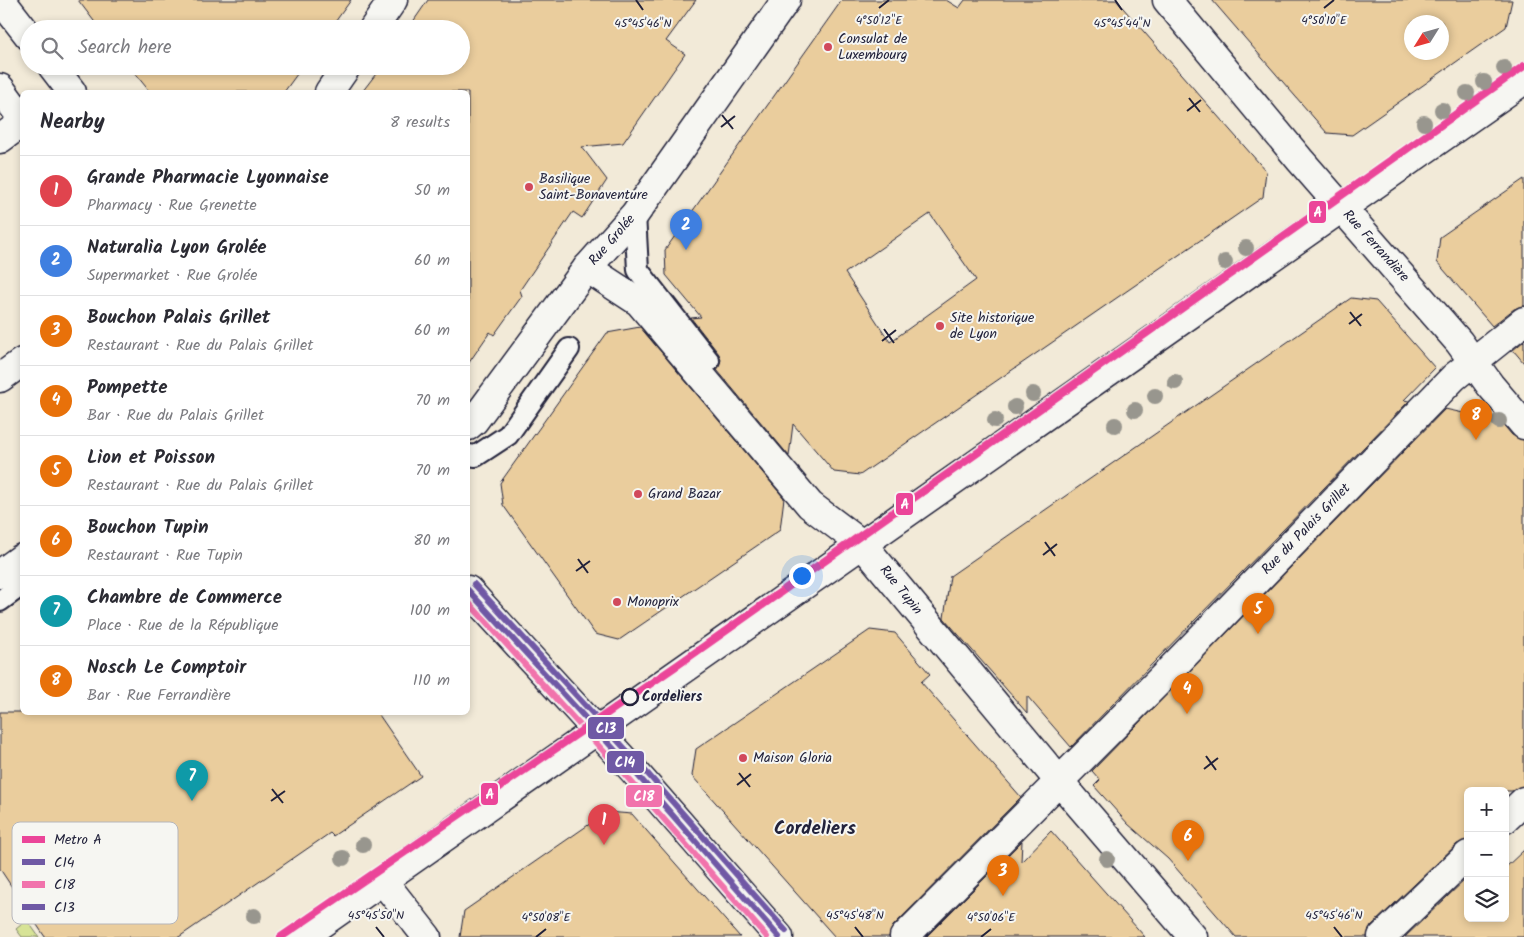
<!DOCTYPE html>
<html lang="en">
<head>
<meta charset="utf-8">
<style>
  :root { --surface:#fff; --page:#f7f7f7; --text:#2b2b33; --muted:#7c7c81; --line:#e1e1e2; --accent:#d1495b }
  body { margin:0; font-family:Kalam,sans-serif; background:var(--page); color:var(--text) }
  .controls { position:absolute; right:15px; bottom:15px; display:grid; overflow:hidden; border-radius:8px; box-shadow:0 2px 8px #0003 }
  .controls button { width:45px; height:45px; display:grid; place-items:center; padding:0; border:0; border-bottom:1px solid var(--line); background:var(--surface); color:var(--text); font:25px sans-serif }
  .compass { position:absolute; left:1404px; top:15px; width:45px; height:45px; border-radius:50%; background:var(--surface); box-shadow:0 2px 8px #0003; rotate:233deg }
  .you { position:absolute; left:801px; top:575px; width:18px; height:18px; margin:-12px; border:4px solid #fff; border-radius:50%; background:#1a73e8; box-shadow:0 0 0 8px #1a73e833 }
  .badge { display:grid; place-items:center; width:32px; height:32px; border-radius:50%; background:var(--accent); color:#fff; font-size:16px; font-weight:700 }
  .pin { position:absolute; translate:-50% -41px; filter:drop-shadow(0 1px 2px #0008) }
  .pin::after { content:''; position:absolute; top:26px; width:18px; height:15px; background:inherit; clip-path:polygon(0 0,100% 0,50% 100%) }
  .list { margin:0; padding:0; list-style:none }
  h2 { display:flex; justify-content:space-between; align-items:center; height:65px; margin:0; padding:0 20px; font-size:21px }
  h2 small { font-size:16px; font-weight:400; color:var(--muted) }
  .list li { display:grid; grid-template-columns:32px 1fr auto; gap:15px; align-items:center; box-sizing:border-box; height:70px; padding:0 20px; border-top:1px solid var(--line) }
  .list b { display:block; font-size:19px; white-space:nowrap }
  .list p { margin:0; font-size:16px; white-space:nowrap; color:var(--muted) }
  .list em { font-size:16px; font-style:normal; color:var(--muted) }
  .icon { flex:none; width:28px; height:28px; fill:none; stroke:currentColor; stroke-width:2; stroke-linecap:round; stroke-linejoin:round }
  .map { position:relative; flex:none; width:1524px; height:937px; overflow:hidden }
  .search { position:absolute; background:var(--surface); box-shadow:0 2px 8px #0003; left:20px; top:20px; width:450px; height:55px; display:flex; align-items:center; gap:12px; box-sizing:border-box; padding:0 18px; border-radius:28px; color:var(--muted); font-size:19px }
  .panel { position:absolute; background:var(--surface); box-shadow:0 2px 8px #0003; left:20px; top:90px; width:450px; height:625px; border-radius:8px }
  .map>svg:first-child { display:block }
  .green { fill:#d7e396; stroke:#7c8268 }
  .building { fill:#eacd9d; stroke:#22223b; fill-rule:evenodd }
  .lines { fill:none; stroke-linecap:round; stroke-linejoin:round }
  .service-casing { stroke:#22223b; stroke-width:24 }
  .pedestrian-casing { stroke:#22223b; stroke-width:31 }
  .minor-casing { stroke:#22223b; stroke-width:31 }
  .service { stroke:#f6f6f2; stroke-width:20 }
  .pedestrian { stroke:#f6f6f2; stroke-width:28 }
  .minor { stroke:#f6f6f2; stroke-width:28 }
  .bus-1-casing { stroke:#f6f6f2; stroke-width:10 }
  .bus-2-casing { stroke:#f6f6f2; stroke-width:10 }
  .bus-3-casing { stroke:#f6f6f2; stroke-width:10 }
  .bus-1 { stroke:#6f59a5; stroke-width:6 }
  .bus-2 { stroke:#f173ac; stroke-width:6 }
  .bus-3 { stroke:#6f59a5; stroke-width:6 }
  .metro-1-casing { stroke:#f6f6f2; stroke-width:11 }
  .metro-1 { stroke:#eb4599; stroke-width:8 }
  .tree { fill:#98968e }
  .ticks { fill:none; stroke:#22223b; stroke-width:2 }
  .poi-dot { fill:#d1495b; stroke:#f6f6f2; stroke-width:2 }
  .stop-dot { fill:#f6f6f2; stroke:#22223b; stroke-width:2.5 }
  .labels { text-anchor:middle; dominant-baseline:central; stroke-width:4; stroke-linejoin:round; paint-order:stroke }
  .poi-label { font-size:14px; fill:#22223b; stroke:#f6f6f2; text-anchor:start }
  .street-label { font-size:14px; fill:#22223b; stroke:#f6f6f2 }
  .stop-label { font-size:14px; font-weight:bold; fill:#22223b; stroke:#f6f6f2; text-anchor:start }
  .district-label { font-size:19px; font-weight:bold; fill:#22223b; stroke:#f6f6f2 }
  .key { fill:#f6f6f2; stroke:#b6b6bb; stroke-width:1 }
  .key-label { font-size:14px; fill:#22223b }
  .ticks-label { font-size:12px; text-anchor:middle; fill:#22223b; stroke:#f6f6f2; stroke-width:4; stroke-linejoin:round; paint-order:stroke }
  .line-badge { stroke:#f6f6f2; stroke-width:2 }
  .badge-label { font-size:14px; text-anchor:middle; font-weight:bold; fill:#fff }
</style>
</head>
<body>
<div class="map">
<svg width="1524" height="937" viewBox="0 0 1524 937">
  <rect width="100%" height="100%" fill="#f2ead8"/>
  <filter id="ink" filterUnits="userSpaceOnUse"><feTurbulence type="fractalNoise" baseFrequency=".02" numOctaves="2"/><feDisplacementMap in="SourceGraphic" scale="10" xChannelSelector="R" yChannelSelector="G"/><feConvolveMatrix kernelMatrix="1 2 1 2 8 2 1 2 1" color-interpolation-filters="sRGB"/></filter>
  <g filter="url(#ink)">
    <path class="green" d="M27 920 39 937H22L16 929Z"/>
    <path class="building" d="M78 0H351L330 29H100Z
      M428 0H696L666 41 685 54 623 143 582 147 607 180 582 218 573 212 520 290 522 296 494 335 490 332 468 364V92H362L382 66H461V29H408Z
      M842 0H946L959 8 965 0H1116L1266 171 1263 197 860 475 834 472 793 424 789 456 717 370 721 360 719 354 691 318 701 317 666 275 665 250ZM930 214 976 280 890 342 845 273Z
      M1212 0H1512L1506 27 1352 135 1327 133ZM1412 22H1442V52H1412Z
      M129 66H303L284 92H150Z
      M1524 179V306L1514 309 1492 326 1437 262 1440 237Z
      M1351 298 1376 301 1435 368 1404 400 1409 401 1071 747 1027 696V713L944 618 950 576Z
      M640 327 784 498 780 530 619 640 595 634 503 505 500 483 607 333Z
      M1524 341V363L1513 350Z
      M1445 409 1500 421 1512 435 1524 440V786L1512 791H1468V840L1457 844 1371 926 1367 937H1236L1168 859 1128 824 1094 786 1100 780 1092 771Z
      M870 630 895 633 930 674 921 682 1021 797 893 926 889 937H835L692 776 696 749Z
      M0 712H377L421 776 333 836 330 833 179 937H45L0 869Z
      M607 812 632 814 740 937H460L464 911Z
      M1051 831 1145 937H926L1022 841 1021 862Z
      M1524 850V937H1405L1468 877V918H1505V868Z"/>
    <g class="lines">
      <defs>
        <path id="service" d="M635 214 638 270 709 361
          M468 455 476 456 508 435 569 349
          M0 601 22 585"/>
        <path id="pedestrian" d="M587 268 639 302 810 505 863 545 1059 781
          M383 881 427 937
          M302 937 1524 80"/>
        <path id="minor" d="M1 0 29 36
          M1167 0 1300 160 1459 342 1490 385 1524 425
          M373 29 393 0
          M52 66 72 92
          M0 88 22 118
          M329 92 347 66
          M0 139 22 123
          M0 378 22 362
          M468 426 474 421 587 268 635 214 786 0
          M0 574 22 558
          M468 590 634 771 779 937
          M1059 781 1193 937
          M1505 819 1524 801
          M904 937 1166 674 1454 377 1524 321
          M1382 937 1468 855"/>
      </defs>
      <use href="#service" class="service-casing"/>
      <use href="#pedestrian" class="pedestrian-casing"/>
      <use href="#minor" class="minor-casing"/>
      <use href="#service" class="service"/>
      <use href="#pedestrian" class="pedestrian"/>
      <use href="#minor" class="minor"/>
      <defs>
        <path id="bus-1" d="M468 590 634 771 779 937"/>
        <path id="bus-2" d="M468 602 627 777 767 937"/>
        <path id="bus-3" d="M474 584 640 765 786 931"/>
      </defs>
      <use href="#bus-1" class="bus-1-casing"/>
      <use href="#bus-2" class="bus-2-casing"/>
      <use href="#bus-3" class="bus-3-casing"/>
      <use href="#bus-1" class="bus-1"/>
      <use href="#bus-2" class="bus-2"/>
      <use href="#bus-3" class="bus-3"/>
      <defs>
        <path id="metro-1" d="M281 937 679 664 1524 66"/>
      </defs>
      <use href="#metro-1" class="metro-1-casing"/>
      <use href="#metro-1" class="metro-1"/>
    </g>
    <g class="tree">
      <circle cx="1504" cy="68" r="8"/>
      <circle cx="1484" cy="82" r="8"/>
      <circle cx="1467" cy="93" r="8"/>
      <circle cx="1442" cy="110" r="8"/>
      <circle cx="1424" cy="123" r="8"/>
      <circle cx="1246" cy="248" r="8"/>
      <circle cx="1225" cy="262" r="8"/>
      <circle cx="1175" cy="382" r="8"/>
      <circle cx="1033" cy="394" r="8"/>
      <circle cx="1155" cy="396" r="8"/>
      <circle cx="1015" cy="407" r="8"/>
      <circle cx="1135" cy="410" r="8"/>
      <circle cx="995" cy="420" r="8"/>
      <circle cx="1499" cy="421" r="8"/>
      <circle cx="1115" cy="425" r="8"/>
      <circle cx="363" cy="845" r="8"/>
      <circle cx="343" cy="858" r="8"/>
      <circle cx="1107" cy="859" r="8"/>
      <circle cx="254" cy="916" r="8"/>
    </g>
  </g>
  <path class="ticks" d="M636 0 643 10M1115 0 1122 10M879 8 889 0M1324 8 1334 0M1189 98 1200 112M1187 111 1201 100M722 115 733 129M721 127 735 116M1350 312 1361 326M1349 324 1362 314M884 329 894 343M882 341 896 330M1045 542 1055 556M1043 555 1057 544M578 559 588 573M576 571 590 561M1206 756 1216 770M1204 769 1218 758M739 773 750 787M737 785 751 774M272 789 283 803M271 801 285 791M376 927 384 937M855 927 863 937M1334 927 1342 937M536 937 546 929M981 937 991 929"/>
  <g class="poi-dot">
    <circle cx="828" cy="47" r="5"/>
    <circle cx="529" cy="187" r="5"/>
    <circle cx="940" cy="326" r="5"/>
    <circle cx="638" cy="494" r="5"/>
    <circle cx="617" cy="602" r="5"/>
    <circle cx="743" cy="758" r="5"/>
  </g>
  <circle class="stop-dot" cx="630" cy="697" r="8"/>
  <g class="labels">
    <g class="poi-label">
      <text x="838" y="39">Consulat de<tspan x="838" dy="16">Luxembourg</tspan></text>
      <text x="539" y="179">Basilique<tspan x="539" dy="16">Saint-Bonaventure</tspan></text>
      <text x="950" y="318">Site historique<tspan x="950" dy="16">de Lyon</tspan></text>
      <text x="648" y="494">Grand Bazar</text>
      <text x="627" y="602">Monoprix</text>
      <text x="753" y="758">Maison Gloria</text>
    </g>
    <g class="street-label">
      <text transform="translate(612 240) rotate(-49)">Rue Grolée</text>
      <text transform="translate(1376 246) rotate(48)">Rue Ferrandière</text>
      <text transform="translate(1306 529) rotate(-46)">Rue du Palais Grillet</text>
      <text transform="translate(901 590) rotate(51)">Rue Tupin</text>
    </g>
    <g class="stop-label">
      <text x="642" y="697">Cordeliers</text>
    </g>
    <g class="district-label">
      <text x="815" y="829">Cordeliers</text>
    </g>
  </g>
  <rect x="12" y="822" width="166" height="102" rx="8" class="key"/>
  <rect x="22" y="836" width="23" height="7" fill="#eb4599"/>
  <rect x="22" y="859" width="23" height="6" fill="#6f59a5"/>
  <rect x="22" y="881" width="23" height="7" fill="#f173ac"/>
  <rect x="22" y="904" width="23" height="6" fill="#6f59a5"/>
  <g class="key-label">
    <text x="54" y="844">Metro A</text>
    <text x="54" y="867">C14</text>
    <text x="54" y="889">C18</text>
    <text x="54" y="912">C13</text>
  </g>
  <g class="ticks-label">
    <text x="879" y="24">4°50'12"E</text>
    <text x="1324" y="24">4°50'10"E</text>
    <text x="643" y="27">45°45'46"N</text>
    <text x="1122" y="27">45°45'44"N</text>
    <text x="376" y="919">45°45'50"N</text>
    <text x="855" y="919">45°45'48"N</text>
    <text x="1334" y="919">45°45'46"N</text>
    <text x="546" y="921">4°50'08"E</text>
    <text x="991" y="921">4°50'06"E</text>
  </g>
  <g class="line-badge">
    <rect x="1308" y="200" width="19" height="24" rx="5" fill="#eb4599"/>
    <rect x="895" y="492" width="19" height="24" rx="5" fill="#eb4599"/>
    <rect x="587" y="716" width="38" height="24" rx="5" fill="#6f59a5"/>
    <rect x="606" y="750" width="39" height="24" rx="5" fill="#6f59a5"/>
    <rect x="480" y="782" width="19" height="24" rx="5" fill="#eb4599"/>
    <rect x="625" y="784" width="38" height="24" rx="5" fill="#f173ac"/>
  </g>
  <g class="badge-label">
    <text x="1318" y="217">A</text>
    <text x="905" y="509">A</text>
    <text x="606" y="733">C13</text>
    <text x="625" y="767">C14</text>
    <text x="490" y="799">A</text>
    <text x="644" y="801">C18</text>
  </g>
</svg>
<div class="controls">
<button>+</button>
<button>−</button>
<button><svg class="icon" aria-label="layers" viewBox="0 0 24 24"><path d="M12 4l9 5-9 5-9-5zM3 14l9 5 9-5"/></svg></button>
</div>
<svg class="compass" viewBox="-18 -18 36 36"><path d="M0-13l5 13h-10z" fill="#e53935"/><path d="M0 13l5-13h-10z" fill="#7c7c81"/></svg>
<div class="you"></div>
<div class="pin badge" style="left:604px;top:845px;background:#e0444e">1</div>
<div class="pin badge" style="left:686px;top:250px;background:#3f7fe0">2</div>
<div class="pin badge" style="left:1003px;top:896px;background:#e8710a">3</div>
<div class="pin badge" style="left:1187px;top:714px;background:#e8710a">4</div>
<div class="pin badge" style="left:1258px;top:634px;background:#e8710a">5</div>
<div class="pin badge" style="left:1188px;top:861px;background:#e8710a">6</div>
<div class="pin badge" style="left:192px;top:801px;background:#0f9aa8">7</div>
<div class="pin badge" style="left:1476px;top:440px;background:#e8710a">8</div>
<div class="search"><svg class="icon" aria-label="search" viewBox="0 0 24 24"><circle cx="10" cy="10" r="6"/><path d="M15 15l6 6"/></svg>Search here</div>
<section class="panel">
<h2>Nearby<small>8 results</small></h2>
<ul class="list">
<li><span class="badge" style="background:#e0444e">1</span><div><b>Grande Pharmacie Lyonnaise</b><p>Pharmacy · Rue Grenette</p></div><em>50 m</em></li>
<li><span class="badge" style="background:#3f7fe0">2</span><div><b>Naturalia Lyon Grolée</b><p>Supermarket · Rue Grolée</p></div><em>60 m</em></li>
<li><span class="badge" style="background:#e8710a">3</span><div><b>Bouchon Palais Grillet</b><p>Restaurant · Rue du Palais Grillet</p></div><em>60 m</em></li>
<li><span class="badge" style="background:#e8710a">4</span><div><b>Pompette</b><p>Bar · Rue du Palais Grillet</p></div><em>70 m</em></li>
<li><span class="badge" style="background:#e8710a">5</span><div><b>Lion et Poisson</b><p>Restaurant · Rue du Palais Grillet</p></div><em>70 m</em></li>
<li><span class="badge" style="background:#e8710a">6</span><div><b>Bouchon Tupin</b><p>Restaurant · Rue Tupin</p></div><em>80 m</em></li>
<li><span class="badge" style="background:#0f9aa8">7</span><div><b>Chambre de Commerce</b><p>Place · Rue de la République</p></div><em>100 m</em></li>
<li><span class="badge" style="background:#e8710a">8</span><div><b>Nosch Le Comptoir</b><p>Bar · Rue Ferrandière</p></div><em>110 m</em></li>
</ul>
</section>
</div>
</body>
</html>
